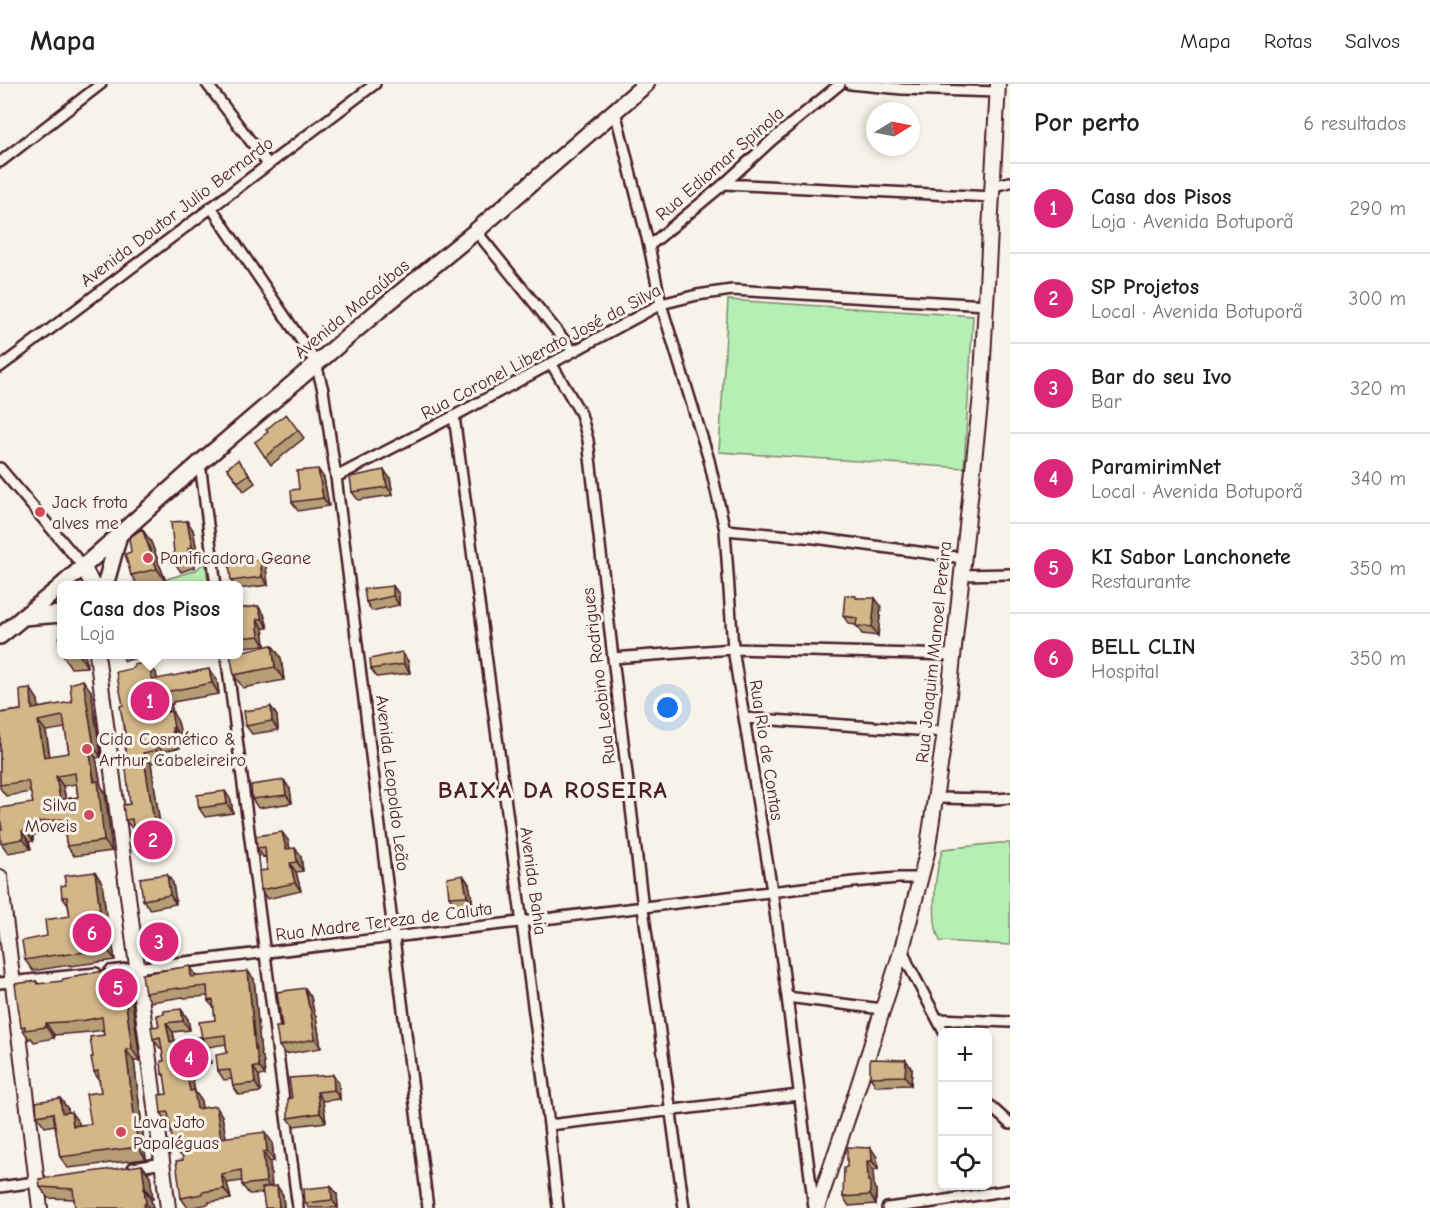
<!DOCTYPE html>
<html lang="pt">
<head>
<meta charset="utf-8">
<style>
  :root { --surface:#fff; --page:#f6f6f6; --text:#202124; --muted:#757577; --line:#e0e0e0; --accent:#db2777 }
  body { margin:0; font-family:"Comic Neue",sans-serif; background:var(--page); color:var(--text) }
  .controls { position:absolute; right:18px; bottom:18px; display:grid; overflow:hidden; border-radius:9px; box-shadow:0 3px 9px #0003 }
  .controls button { width:54px; height:54px; display:grid; place-items:center; padding:0; border:0; border-bottom:2px solid var(--line); background:var(--surface); color:var(--text); font:30px sans-serif }
  .compass { position:absolute; left:866px; top:18px; width:54px; height:54px; border-radius:50%; background:var(--surface); box-shadow:0 3px 9px #0003; rotate:80deg }
  .you { position:absolute; left:668px; top:624px; width:21px; height:21px; margin:-15px; border:4px solid #fff; border-radius:50%; background:#1a73e8; box-shadow:0 0 0 9px #1a73e833 }
  .badge { display:grid; place-items:center; width:39px; height:39px; border-radius:50%; background:var(--accent); color:#fff; font-size:20px; font-weight:700 }
  .pin { position:absolute; translate:-50% -50%; border:3px solid #fff; box-shadow:0 2px 6px #0006 }
  .popup { position:absolute; left:57px; top:497px; width:186px; height:78px; box-sizing:border-box; display:grid; place-content:center; border-radius:9px; background:var(--surface); filter:drop-shadow(0 2px 4px #0005); font-size:20px; white-space:nowrap; color:var(--muted) }
  .popup b { font-size:22px; color:var(--text) }
  .popup::after { content:''; position:absolute; left:50%; top:100%; margin-left:-12px; border:12px solid transparent; border-top-color:var(--surface) }
  .list { margin:0; padding:0; list-style:none }
  h2 { display:flex; justify-content:space-between; align-items:center; height:78px; margin:0; padding:0 24px; font-size:26px }
  h2 small { font-size:20px; font-weight:400; color:var(--muted) }
  .list li { display:grid; grid-template-columns:39px 1fr auto; gap:18px; align-items:center; box-sizing:border-box; height:90px; padding:0 24px; border-top:2px solid var(--line) }
  .list b { display:block; font-size:22px; white-space:nowrap }
  .list p { margin:0; font-size:20px; white-space:nowrap; color:var(--muted) }
  .list em { font-size:20px; font-style:normal; color:var(--muted) }
  .icon { flex:none; width:33px; height:33px; fill:none; stroke:currentColor; stroke-width:2; stroke-linecap:round; stroke-linejoin:round }
  .map { position:relative; flex:none; width:1010px; height:1124px; overflow:hidden }
  header { display:flex; align-items:center; gap:36px; box-sizing:border-box; height:84px; padding:0 30px; background:var(--surface); border-bottom:2px solid var(--line) }
  header strong { font-size:28px }
  nav { display:flex; gap:33px; margin-inline-start:auto; font-size:21px }
  main { display:flex }
  aside { flex:1; background:var(--surface) }
  .map>svg:first-child { display:block }
  .green { fill:#b5efb3; stroke:#80876f; stroke-width:1.5 }
  .lines { fill:none; stroke-linecap:round; stroke-linejoin:round }
  .street-casing { stroke:#4a1f2b; stroke-width:14 }
  .secondary-casing { stroke:#4a1f2b; stroke-width:18 }
  .primary-casing { stroke:#4a1f2b; stroke-width:20 }
  .street { stroke:#f7f3e8; stroke-width:9 }
  .secondary { stroke:#f7f3e8; stroke-width:14 }
  .primary { stroke:#f7f3e8; stroke-width:15 }
  .wall { fill:#b59d75; stroke:#4a1f2b; stroke-width:1.5; fill-rule:evenodd }
  .shaded-wall { fill:#94805f; stroke:#4a1f2b; stroke-width:1.5 }
  .building { fill:#d3b788; stroke:#4a1f2b; stroke-width:1.5; fill-rule:evenodd }
  .poi-dot { fill:#d1495b; stroke:#f7f3e8; stroke-width:2 }
  .labels { text-anchor:middle; dominant-baseline:central; stroke-width:6; stroke-linejoin:round; paint-order:stroke }
  .street-label { font-size:18px; fill:#4a1f2b; stroke:#f7f3e8 }
  .poi-label { font-size:18px; fill:#4a1f2b; stroke:#f7f3e8; text-anchor:start }
  .district-label { font-size:24px; font-weight:bold; letter-spacing:1.5px; fill:#4a1f2b; stroke:#f7f3e8 }
</style>
</head>
<body>
<header>
<strong>Mapa</strong>
<nav><a>Mapa</a><a>Rotas</a><a>Salvos</a></nav>
</header>
<main>
<div class="map">
<svg width="1010" height="1124" viewBox="0 0 1010 1124">
  <rect width="100%" height="100%" fill="#f7f3e8"/>
  <filter id="ink" filterUnits="userSpaceOnUse"><feTurbulence type="fractalNoise" baseFrequency=".0167" numOctaves="2"/><feDisplacementMap in="SourceGraphic" scale="12" xChannelSelector="R" yChannelSelector="G"/><feConvolveMatrix kernelMatrix="1 2 1 2 8 2 1 2 1" color-interpolation-filters="sRGB"/></filter>
  <g filter="url(#ink)">
    <path class="green" d="M728 216 973 232 964 384 719 368Z
      M205 478 209 501 150 502 168 497 167 495 196 486Z
      M999 759H1010V861L940 857C930 838 935 785 943 765Z"/>
    <g class="lines">
      <defs>
        <path id="street" d="M207 0 268 80
          M850 0 902 5 998 8
          M615 27 649 162 661 220 709 376 725 446 733 565 772 807 787 913 814 1124
          M0 78 101 0
          M724 100 993 113
          M993 102 1010 98
          M211 123 311 271 316 280 323 306 336 393 428 1124
          M476 147 573 267
          M649 162 724 100 772 56 840 0
          M551 279 581 330 588 356 613 574 643 824 684 1124
          M0 283 375 0
          M454 332 549 1041 558 1124
          M200 379 216 502
          M0 384 83 482
          M336 393 454 332 661 220 697 211 732 206 987 221
          M725 446 815 454 963 474
          M962 491 1010 490
          M226 570 298 1124
          M613 574 733 565 953 571
          M744 634 945 648
          M934 714 996 715 1010 714
          M902 865 909 882 944 948
          M110 887 853 798 898 794H920
          M0 899 96 889
          M787 913 882 925
          M938 935 1010 938
          M988 1020 1010 1040
          M549 1041 799 1011
          M133 1084 163 1079
          M0 1103 42 1097
          M887 1124 927 1119 1010 1106"/>
        <path id="secondary" d="M83 482 93 502
          M97 570 168 1124
          M0 793 40 1124
          M817 1124 856 1009 902 865 927 769 945 648 981 311 998 0"/>
        <path id="primary" d="M105 502 119 451
          M23 533 62 530
          M0 552 58 505 200 379 378 227 476 147 646 0"/>
      </defs>
      <use href="#street" class="street-casing"/>
      <use href="#secondary" class="secondary-casing"/>
      <use href="#primary" class="primary-casing"/>
      <use href="#street" class="street"/>
      <use href="#secondary" class="secondary"/>
      <use href="#primary" class="primary"/>
    </g>
    <path class="wall" d="M298 346 304 354 271 381 255 358Z
      M227 384 249 390 255 399 244 407Z
      M324 394 329 422 298 427 292 418Z
      M390 394 393 411 358 416 352 408Z
      M187 437 193 446 198 472H194L195 483 181 488 175 479Z
      M142 445 151 458 166 498 150 501H138L131 491Z
      M266 483 268 501 238 505V501H234L231 497Z
      M393 502 399 510V521L372 527 366 518Z
      M857 514 881 522 878 552 862 550 856 541 849 540 843 532Z
      M258 522 264 530 268 544H263L265 561 243 563 238 556V525Z
      M272 561 281 574 284 596 243 604 234 591Z
      M62 570H85L87 583 71 584Z
      M121 570H149L125 577Z
      M408 577 410 589 377 593 371 585Z
      M156 589 157 595 217 596 219 610 173 618V620L171 621 173 630 178 638 182 654 179 655 180 664 162 667 163 677 151 679 160 741 164 747 167 761 143 766 135 756 134 746 125 736 130 720 126 655 123 621Z
      M91 607 101 673 96 674 101 702 105 708 112 767 74 772 67 762 64 746 33 751V757L29 758 31 765 8 769 1 759 2 745 33 719 31 708 6 712 0 704V629L21 626 38 616 39 624 72 618ZM65 644 69 669 50 672 46 647ZM76 700 78 713 66 715 63 702Z
      M271 623 277 632 278 646 252 650 246 642Z
      M290 705 292 719 258 724 252 715Z
      M231 716 233 729 205 733 199 724Z
      M288 756 290 765 301 772 303 787 296 788 301 807 267 815 261 806 267 786 266 772 263 773 257 764Z
      M95 788 102 799 107 837 109 839 115 876 70 882V881L57 883 33 887 25 876 47 852 70 832 68 821 62 813 66 801Z
      M463 791 469 800 473 821 455 822 449 813Z
      M173 799 176 820 150 825 143 816Z
      M165 852 166 870 153 871 150 867Z
      M196 891V892L254 895 261 971 263 973 265 991 259 992 261 1008 239 1011 233 1002 232 995 224 996 218 987 227 969 226 960 208 963 211 979 190 982 195 1008 201 1016 202 1024 216 1022 222 1032 226 1054 272 1058 274 1077 270 1078 272 1103 277 1102 283 1111 284 1124H265L263 1109 249 1110 242 1101V1097L227 1099 231 1115 209 1118V1120L188 1124 181 1114 183 1076 182 1071H180L173 1061 170 1039H168L161 1029 167 1010 165 993 162 990 164 977 162 964H160L153 955 159 942 157 931 188 935 190 946 173 948 175 957 201 953 215 936 214 924 208 917V912L184 914 183 913 151 918 145 909Z
      M129 895 140 977H134L146 1075 68 1084 60 1073 55 1041 45 1043 37 1032 60 1014 68 1025V1028L79 1039V1041L91 1040 101 1008 99 996 94 988 93 973 104 951 103 946 90 948 54 951V954L34 958 31 954 29 955 21 943 36 897 39 900Z
      M305 904 311 913 314 929 316 932 321 964 285 970 279 962Z
      M912 985 911 1001 876 1002 870 993Z
      M339 1000 340 1015 323 1017 326 1038 294 1042 288 1034 292 1014Z
      M877 1073 878 1085 873 1086 874 1103 876 1106V1120L849 1122 843 1113 847 1083Z
      M142 1081 150 1092 153 1115 151 1116 153 1124H75L74 1115 48 1114 40 1103Z
      M331 1102 337 1110 338 1124H309L305 1119Z"/>
    <path class="shaded-wall" d="M318 385 324 394 329 422 323 414Z
      M384 386 390 394 393 411 387 403Z
      M187 437 193 446 198 472 192 463Z
      M142 445 151 458 166 498 157 485Z
      M188 464 194 472 195 483 189 475Z
      M260 475 266 483 268 501 262 493Z
      M393 502 399 510V521L393 512Z
      M875 514 881 522 878 552 872 543Z
      M258 522 264 530 268 544 262 535Z
      M257 535 263 544 265 561 259 552Z
      M272 561 281 574 284 596 275 583Z
      M402 568 408 577 410 589 404 580Z
      M79 570H85L87 583Z
      M148 578 156 589 159 606 152 596Z
      M209 585 217 596 219 610 212 599Z
      M83 596 91 607 101 673 94 663Z
      M31 605 38 616 39 635 32 625Z
      M163 610 171 621 173 629 178 638 182 654 174 644 167 628Z
      M271 623 277 632 278 646 272 637Z
      M38 637 46 647 51 683 44 673Z
      M172 644 179 655 180 664 173 653Z
      M155 657 162 667 163 677 156 666Z
      M89 663 96 674 101 702 105 708 112 767 104 757Z
      M143 669 151 679 160 741 164 747 167 761 160 751 154 737Z
      M56 692 63 702 68 726 60 716Z
      M284 696 290 705 292 719 286 711Z
      M225 707 231 716 233 729 227 720Z
      M25 740 33 751V757L26 746Z
      M22 747 29 758 31 765 23 755Z
      M282 748 288 756 292 774 286 765Z
      M295 764 301 772 303 787 297 778Z
      M290 779 296 788 301 807 295 799Z
      M95 788 102 799 107 837 109 839 115 876 107 865 100 828Z
      M167 790 173 799 176 820 170 811Z
      M463 791 469 800 473 821 467 812Z
      M162 847 165 852 166 870 163 865Z
      M190 882 196 891 197 902 191 893Z
      M121 884 129 895 140 977 132 965Z
      M248 887 254 895 261 971 263 973 265 991 259 983 255 965Z
      M305 904 311 913 314 929 316 932 321 964 315 955Z
      M181 925 188 935 190 946 183 937Z
      M46 939 54 951V954L46 943Z
      M166 939 173 948 177 968 170 958Z
      M201 953 208 963 211 979 204 969Z
      M126 966 134 977 146 1075 138 1063Z
      M183 972 190 982 195 1008 201 1016 203 1035 197 1025 190 1007Z
      M906 976 912 985 911 1001 905 992Z
      M253 983 259 992 261 1008 255 999Z
      M333 991 339 1000 340 1015 334 1006Z
      M317 1008 323 1017 326 1038 320 1029Z
      M60 1014 68 1025 70 1040 62 1029Z
      M216 1022 222 1032 228 1064 221 1054Z
      M71 1028 79 1039 81 1054 73 1042Z
      M265 1048 272 1058 274 1077 267 1067Z
      M871 1064 877 1073 878 1085 872 1077Z
      M263 1068 270 1078 272 1108 266 1098Z
      M867 1077 873 1086 874 1103 876 1106V1120L870 1111 868 1097Z
      M142 1081 150 1092 153 1115 145 1104Z
      M221 1090 227 1099 231 1115 224 1105Z
      M277 1102 283 1111 284 1124H279Z
      M331 1102 337 1110 338 1124 332 1116Z
      M144 1104 151 1116 153 1124H149L146 1120Z"/>
    <path class="building" d="M286 330 298 346 265 373 255 358 268 348 266 346 274 339Z
      M238 376 249 390 238 398 227 384Z
      M318 385 323 414 292 418 291 406 299 405 297 387Z
      M384 386 387 403 352 408 350 393Z
      M187 437 192 463 188 464 189 475 175 479 171 438Z
      M142 445 157 485 131 491 125 470 131 468 129 454Z
      M260 475 262 493 231 497 229 480Z
      M393 502V512L366 518 364 505Z
      M845 511 856 512V514H875L872 543 856 542 857 534 843 532Z
      M258 522 262 535H257L259 552 238 554V525Z
      M62 552V567H60L59 553Z
      M272 561 275 583 234 591 230 570H238V568Z
      M402 568 404 580 371 585 370 575Z
      M148 578 152 596 209 585 212 599 165 608 166 610H163L167 628 171 627 174 644H172L173 653 155 657 156 666 143 669 154 737 157 736 160 751 135 756 132 735 125 736 123 721 130 720 125 677 127 676 124 655H126L120 622 123 621 116 588 134 584V581Z
      M83 596 94 663H89L94 698 98 697 104 757 67 762 62 735 25 740 26 746 22 747 23 755 1 759 0 745H2L0 734V724L33 719 28 697 0 701V629L21 626 20 606 31 605 32 625 72 618 70 600ZM63 632 69 669 44 673 38 637ZM75 689 78 713 60 716 56 692Z
      M271 623 272 637 246 642 244 627Z
      M284 696 286 711 252 715 251 701Z
      M225 707 227 720 199 724 197 711Z
      M282 748 286 765 295 764 297 778 290 779 295 799 261 806 259 787 267 786 265 763 257 764 256 752Z
      M95 788 100 828H101L107 865 63 871V870L49 872 25 876 22 857 47 852 45 836 70 832 67 813H62L61 802 66 801 64 792Z
      M167 790 170 811 143 816 140 794Z
      M463 791 467 812 449 813 447 794Z
      M162 847 163 865 150 867 149 849Z
      M190 882 191 893 248 887 255 965H256L259 983H253L255 999 233 1002 230 986 218 987 216 971 227 969 225 951 202 954 199 938 215 936 213 916 208 917 207 902 178 905V904L145 909 142 890Z
      M121 884 132 965 126 966 138 1063 60 1073 53 1029 37 1032 36 1018 60 1014 62 1029 71 1028 73 1042 91 1040 86 1010 101 1008 98 987 94 988 91 973H93L90 953 104 951 102 933 81 937 46 939V943L25 946V942L21 943 15 900 36 897 37 900 62 897 63 895 75 893V892Z
      M305 904 309 923H310L315 955 279 962 276 943H282L277 908Z
      M181 925 183 937 166 939 170 958 201 953 204 969 183 972 190 1007 194 1006 197 1025 216 1022 221 1054 265 1048 267 1067 263 1068 266 1098 242 1101 241 1086 221 1090 224 1105 202 1108V1110L181 1114 176 1077 183 1076 181 1060 173 1061 168 1028 161 1029 159 1011 167 1010 164 990H162L161 977H164L160 953 153 955 151 943 159 942 157 931 164 930V927Z
      M870 975 906 976 905 992 870 993Z
      M333 991 334 1006 317 1008 320 1029 288 1034V1015L292 1014 289 994Z
      M847 1063 871 1064 872 1077H867L868 1097H870V1111L843 1113 844 1084 847 1083Z
      M142 1081 145 1104H144L146 1120H144L145 1124H75L73 1105 40 1103 39 1095Z
      M277 1102 279 1124H265L262 1104Z
      M331 1102 332 1116 305 1119 304 1105Z"/>
  </g>
  <g class="poi-dot">
    <circle cx="40" cy="428" r="6"/>
    <circle cx="148" cy="474" r="6"/>
    <circle cx="87" cy="665" r="6"/>
    <circle cx="89" cy="731" r="6"/>
    <circle cx="121" cy="1048" r="6"/>
  </g>
  <g class="labels">
    <g class="street-label">
      <text transform="translate(720 80) rotate(-41)">Rua Ediomar Spinola</text>
      <text transform="translate(177 128) rotate(-37)">Avenida Doutor Julio Bernardo</text>
      <text transform="translate(352 225) rotate(-40)">Avenida Macaúbas</text>
      <text transform="translate(541 268) rotate(-28)">Rua Coronel Liberato José da Silva</text>
      <text transform="translate(934 568) rotate(-84)">Rua Joaquim Manoel Pereira</text>
      <text transform="translate(599 592) rotate(-97)">Rua Leobino Rodrigues</text>
      <text transform="translate(766 666) rotate(81)">Rua Rio de Contas</text>
      <text transform="translate(392 699) rotate(83)">Avenida Leopoldo Leão</text>
      <text transform="translate(533 797) rotate(82)">Avenida Bahia</text>
      <text transform="translate(384 838) rotate(-7)">Rua Madre Tereza de Caluta</text>
    </g>
    <g class="poi-label">
      <text x="52" y="418">Jack frota<tspan x="52" dy="21">alves me</tspan></text>
      <text x="160" y="474">Panificadora Geane</text>
      <text x="99" y="655">Cida Cosmético &amp;<tspan x="99" dy="21">Arthur Cabeleireiro</tspan></text>
      <text x="77" y="721" text-anchor="end">Silva<tspan x="77" dy="21">Moveis</tspan></text>
      <text x="133" y="1038">Lava Jato<tspan x="133" dy="21">Papaléguas</tspan></text>
    </g>
    <g class="district-label">
      <text x="553" y="706">BAIXA DA ROSEIRA</text>
    </g>
  </g>
</svg>
<div class="controls">
<button>+</button>
<button>−</button>
<button><svg class="icon" aria-label="locate" viewBox="0 0 24 24"><circle cx="12" cy="12" r="6"/><path d="M12 2v4M12 18v4M2 12h4M18 12h4"/></svg></button>
</div>
<svg class="compass" viewBox="-18 -18 36 36"><path d="M0-13l5 13h-10z" fill="#e53935"/><path d="M0 13l5-13h-10z" fill="#757577"/></svg>
<div class="you"></div>
<div class="pin badge" style="left:150px;top:617px">1</div>
<div class="popup"><b>Casa dos Pisos</b>Loja</div>
<div class="pin badge" style="left:153px;top:756px">2</div>
<div class="pin badge" style="left:159px;top:858px">3</div>
<div class="pin badge" style="left:189px;top:974px">4</div>
<div class="pin badge" style="left:118px;top:904px">5</div>
<div class="pin badge" style="left:92px;top:849px">6</div>
</div>
<aside>
<h2>Por perto<small>6 resultados</small></h2>
<ul class="list">
<li><span class="badge">1</span><div><b>Casa dos Pisos</b><p>Loja · Avenida Botuporã</p></div><em>290 m</em></li>
<li><span class="badge">2</span><div><b>SP Projetos</b><p>Local · Avenida Botuporã</p></div><em>300 m</em></li>
<li><span class="badge">3</span><div><b>Bar do seu Ivo</b><p>Bar</p></div><em>320 m</em></li>
<li><span class="badge">4</span><div><b>ParamirimNet</b><p>Local · Avenida Botuporã</p></div><em>340 m</em></li>
<li><span class="badge">5</span><div><b>KI Sabor Lanchonete</b><p>Restaurante</p></div><em>350 m</em></li>
<li><span class="badge">6</span><div><b>BELL CLIN</b><p>Hospital</p></div><em>350 m</em></li>
</ul>
</aside>
</main>
</body>
</html>
